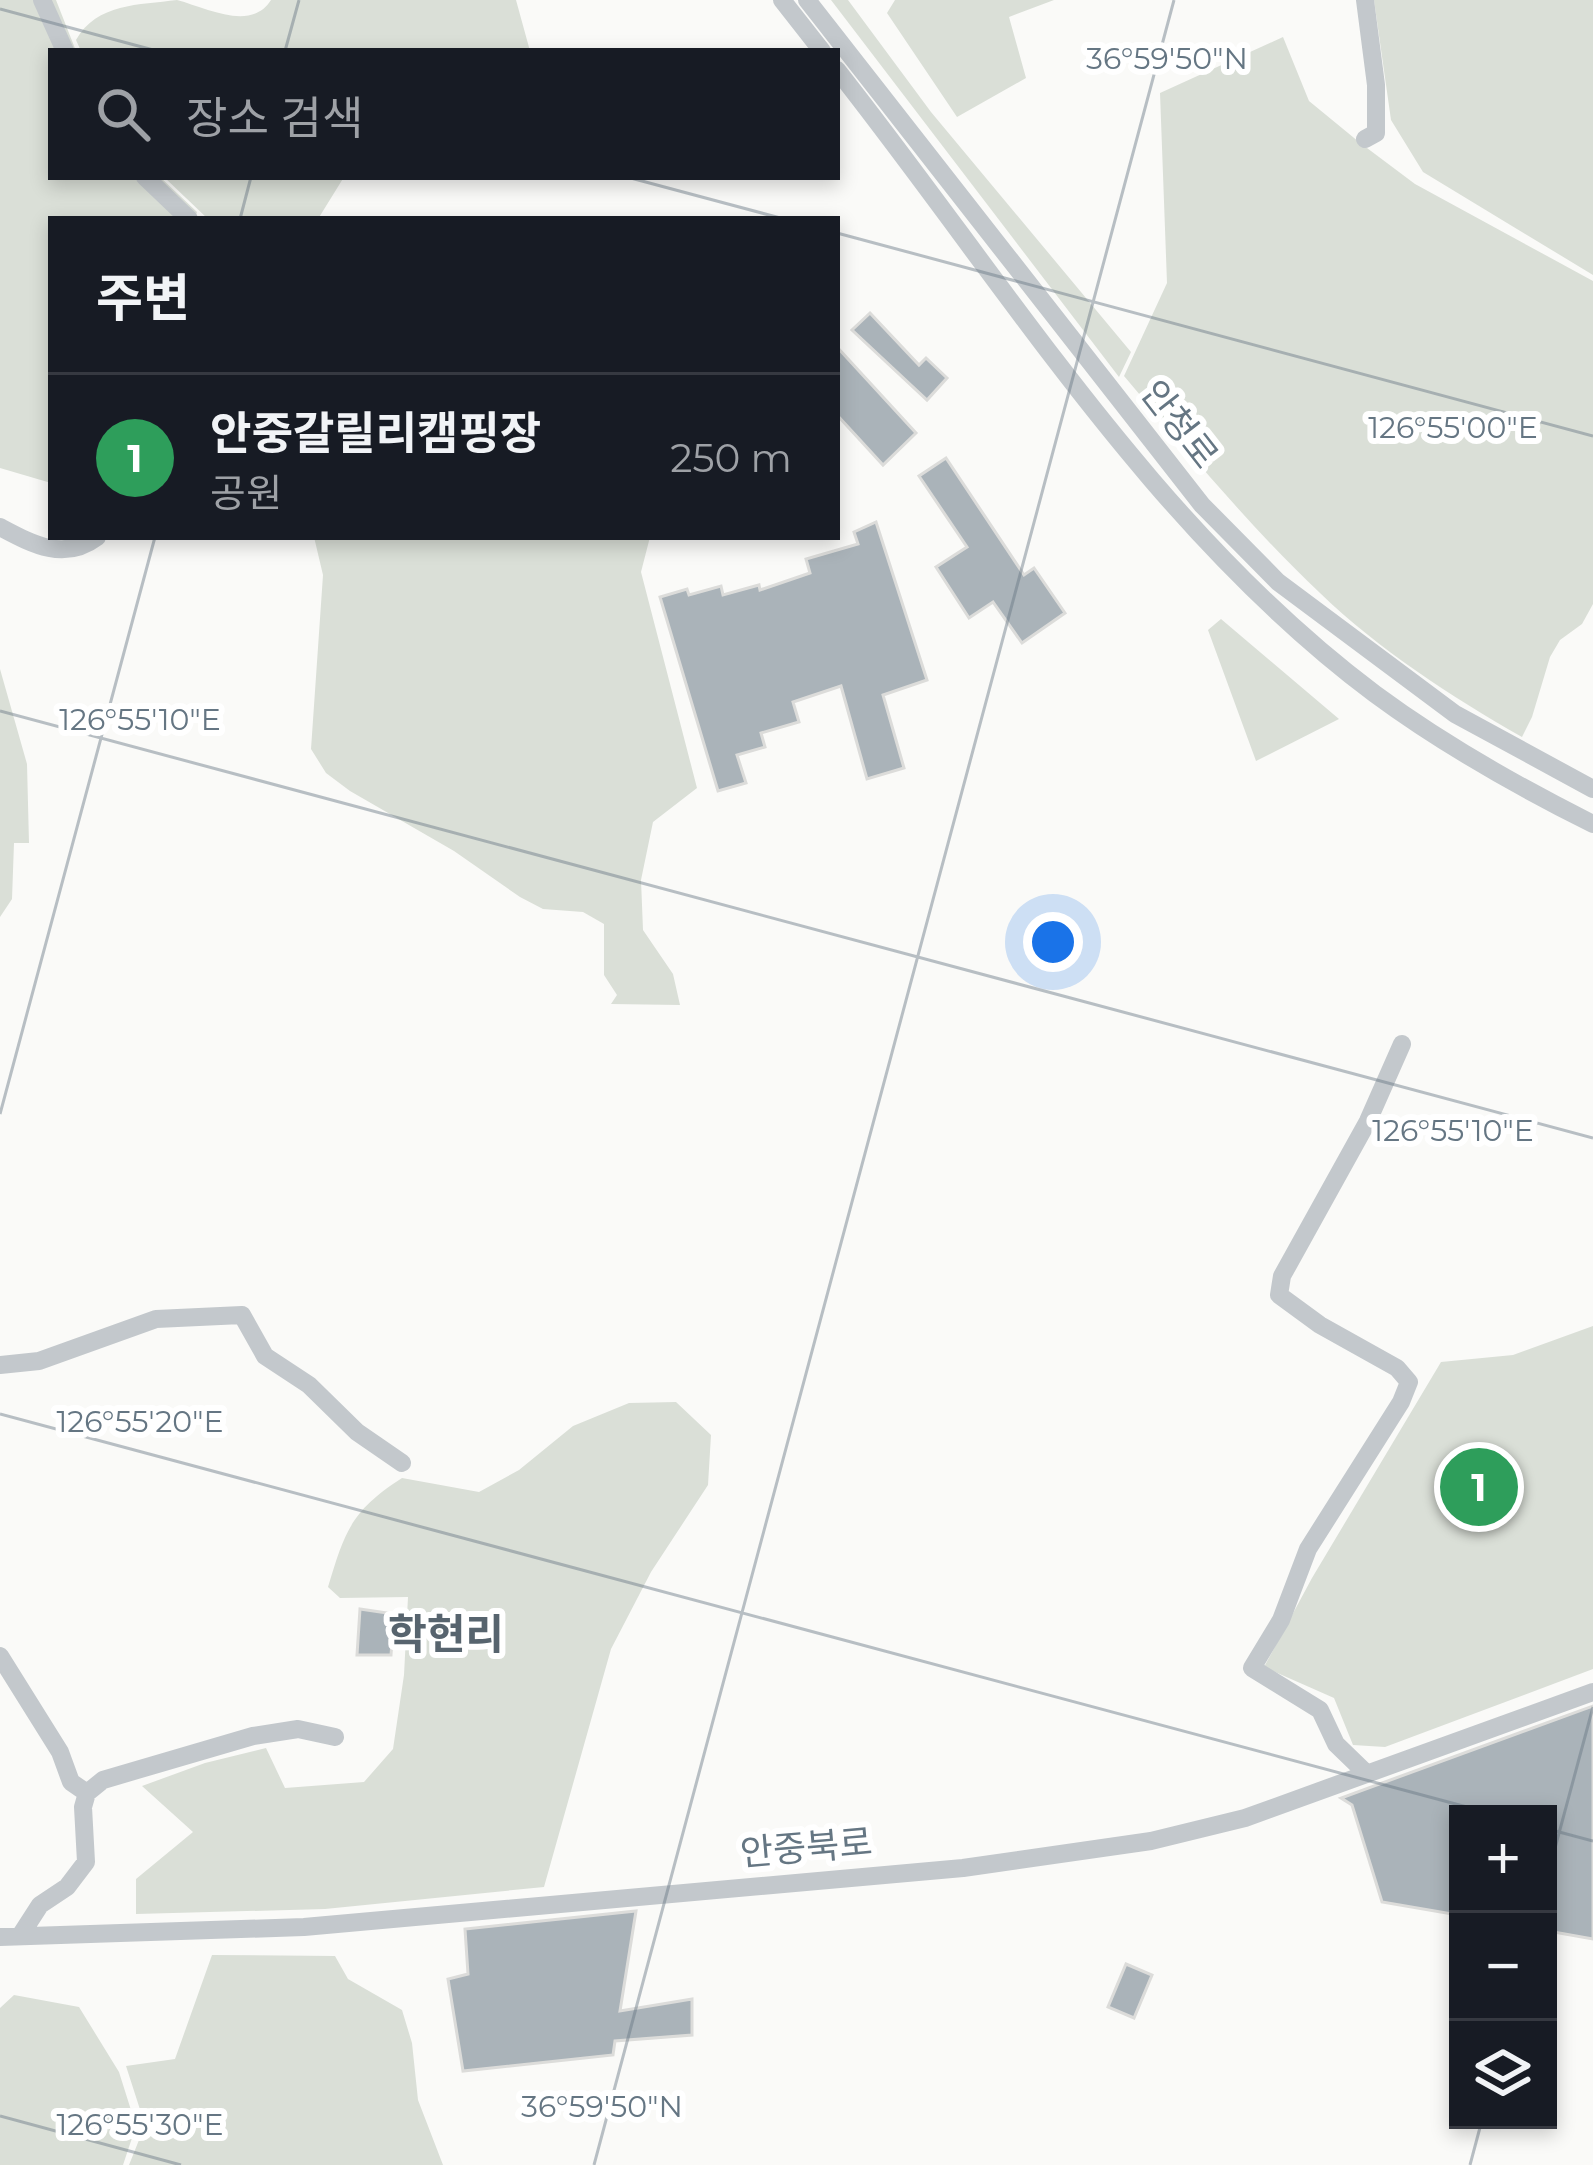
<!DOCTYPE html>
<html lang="ko">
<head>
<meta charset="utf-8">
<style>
  :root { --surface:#171b24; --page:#242831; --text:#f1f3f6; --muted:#9ea1a6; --line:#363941; --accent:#0f766e }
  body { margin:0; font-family:Montserrat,"Noto Sans KR",sans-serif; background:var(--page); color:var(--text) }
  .controls { position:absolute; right:36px; bottom:36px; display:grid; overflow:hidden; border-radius:0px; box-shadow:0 6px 18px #0003 }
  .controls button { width:108px; height:108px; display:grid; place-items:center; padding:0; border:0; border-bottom:3px solid var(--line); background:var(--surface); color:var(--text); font:60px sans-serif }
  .you { position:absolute; left:1053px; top:942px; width:42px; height:42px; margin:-30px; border:9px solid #fff; border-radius:50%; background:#1a73e8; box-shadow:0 0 0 18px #1a73e833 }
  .badge { display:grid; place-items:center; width:78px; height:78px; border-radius:50%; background:var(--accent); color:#fff; font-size:39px; font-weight:700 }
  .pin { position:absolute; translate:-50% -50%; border:6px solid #fff; box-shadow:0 3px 12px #0006 }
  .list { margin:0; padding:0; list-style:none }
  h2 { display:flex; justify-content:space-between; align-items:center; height:156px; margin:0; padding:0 48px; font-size:51px }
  h2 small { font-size:39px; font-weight:400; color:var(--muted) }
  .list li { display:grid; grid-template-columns:78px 1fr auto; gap:36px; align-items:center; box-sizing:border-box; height:168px; padding:0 48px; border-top:3px solid var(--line) }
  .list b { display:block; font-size:45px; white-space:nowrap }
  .list p { margin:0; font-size:39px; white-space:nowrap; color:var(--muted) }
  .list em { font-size:39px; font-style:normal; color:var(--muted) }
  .icon { flex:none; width:66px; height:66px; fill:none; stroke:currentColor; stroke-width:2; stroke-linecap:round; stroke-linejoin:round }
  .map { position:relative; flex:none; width:1593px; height:2165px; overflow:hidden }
  .search { position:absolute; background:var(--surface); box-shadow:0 6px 18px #0003; left:48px; top:48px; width:792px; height:132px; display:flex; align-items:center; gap:30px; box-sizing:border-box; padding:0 42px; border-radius:0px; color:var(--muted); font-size:45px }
  .panel { position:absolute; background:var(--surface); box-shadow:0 6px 18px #0003; left:48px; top:216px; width:792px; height:324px; border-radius:0px }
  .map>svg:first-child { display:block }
  .green { fill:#dadfd7 }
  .building { fill:#aab3b9; stroke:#dcdcda; stroke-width:3 }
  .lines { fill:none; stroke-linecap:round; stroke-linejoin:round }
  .minor { stroke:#c3c8cc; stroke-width:18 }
  .ticks { fill:none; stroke:#657683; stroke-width:3; stroke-opacity:0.45 }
  .labels { text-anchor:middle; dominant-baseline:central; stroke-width:12; stroke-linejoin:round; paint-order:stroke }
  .street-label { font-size:36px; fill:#657683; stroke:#fff }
  .quarter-label { font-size:42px; font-weight:bold; fill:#57646e; stroke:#fff }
  .ticks-label { font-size:30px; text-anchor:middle; fill:#657683; stroke:#fff; stroke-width:12; stroke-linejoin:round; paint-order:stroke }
</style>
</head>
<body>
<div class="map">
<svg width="1593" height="2165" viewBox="0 0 1593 2165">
  <rect width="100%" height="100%" fill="#fafaf8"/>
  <path class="green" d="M0 0H56L76 51H51V177H160L197 212 195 219H51V483L0 468Z
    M177 0C207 8 251 32 271 0H516L530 51H81L76 40C97 3 139 5 177 0Z
    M831 0H848L931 112 1131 352 1119 377Z
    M895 0H1054L1009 17 1026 78 957 117 887 13Z
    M1374 0H1593V275L1423 172 1391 120Z
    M1283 37 1309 101 1359 142 1415 184 1593 281V604L1582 624 1560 640 1550 657 1532 717 1522 737C1452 697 1378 649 1320 593 1249 526 1187 450 1124 376L1167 283 1160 93Z
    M164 177H344L318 219H208Z
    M314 537H650L641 572 697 788 653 822 641 880 643 930 673 974 680 1005 611 1004 617 995 604 975V924L583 912 543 909 520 897 454 851 350 791 326 773 311 749 323 575Z
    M1221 619 1339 719 1256 761 1208 630Z
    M0 669 27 764 29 843H14L12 899 0 917Z
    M1593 1326V1669L1385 1747 1353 1745 1334 1698 1264 1667 1312 1578 1441 1362 1513 1355Z
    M676 1402 711 1435 708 1485 651 1572 611 1649 544 1887 325 1909 136 1914V1879L193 1832 142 1786 205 1763 266 1748 285 1788 364 1782 393 1749 404 1675 408 1597 340 1598 328 1587C345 1531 351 1511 402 1478L479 1492 519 1470 573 1426 629 1403Z
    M212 1955 335 1956 348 1979 402 2010 412 2043 418 2100 443 2165H129L145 2125 126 2066 175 2059Z
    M14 1995 79 2007 119 2072 136 2126 123 2165H0V2008Z"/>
  <path class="building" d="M870 313 919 365 926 358 947 378 927 400 852 330Z
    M837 347 916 433 883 465 837 415Z
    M946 458 1024 575 1034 568 1065 613 1022 643 993 602 969 618 936 567 967 547 919 476Z
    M876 522 927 680 883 695 904 768 867 779 841 686 793 702 799 722 761 733 765 747 737 755 746 783 718 791 660 597 687 589 689 595 721 586 723 595 759 585 760 590 810 573 806 559 858 544 854 532Z
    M360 1609 394 1614 391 1655H357Z
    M1593 1706V1939L1548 1931V1814H1458V1915L1382 1902 1352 1805 1341 1798Z
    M636 1911 620 2011 692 1999V2035L615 2041 613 2055 463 2071 448 1979 468 1974 465 1929Z
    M1126 1964 1152 1975 1134 2018 1108 2007Z"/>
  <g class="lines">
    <path class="minor" d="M42 0 65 51
      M782 0 822 51
      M807 0 1202 505 1278 582 1455 714 1593 789
      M1365 0 1376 85V133L1365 139
      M837 70C1006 284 1154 529 1375 694 1444 745 1517 786 1593 824
      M145 177 189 219
      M0 527C32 544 64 562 97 537
      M0 1365 39 1361 156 1319 242 1315 265 1356 309 1385 357 1432 402 1463
      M0 1656 60 1752 71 1782 87 1793
      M1367 1774 1336 1744 1320 1710 1252 1668 1281 1620 1308 1549 1401 1402 1409 1382 1397 1368 1320 1325 1279 1295 1282 1276 1368 1121 1402 1044
      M20 1936 40 1905 67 1887 86 1862 83 1807 87 1793 103 1780 253 1736 298 1729 335 1737
      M0 1937 304 1927 963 1868 1151 1841 1245 1818 1593 1692"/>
  </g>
  <path class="ticks" d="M0 9 157 51M285 51 299 0M627 177 784 219M240 219 251 177M837 233 1593 436M0 711 1593 1138M0 1114 155 537M0 1414 1493 1814M1548 1829 1593 1841M1548 1874 1593 1707M0 2116 181 2165M594 2165 1174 0M1470 2165 1482 2120"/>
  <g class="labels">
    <g class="street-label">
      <text transform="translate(1180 424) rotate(52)">안청로</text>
      <text transform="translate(806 1847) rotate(-5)">안중북로</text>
    </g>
    <g class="quarter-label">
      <text x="446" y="1634">학현리</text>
    </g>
  </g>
  <g class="ticks-label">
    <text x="1167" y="69">36°59'50"N</text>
    <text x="1453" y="438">126°55'00"E</text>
    <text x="140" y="730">126°55'10"E</text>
    <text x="1453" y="1141">126°55'10"E</text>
    <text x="140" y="1432">126°55'20"E</text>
    <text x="602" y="2117">36°59'50"N</text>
    <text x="140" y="2135">126°55'30"E</text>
  </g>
</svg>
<div class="controls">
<button>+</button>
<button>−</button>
<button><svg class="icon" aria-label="layers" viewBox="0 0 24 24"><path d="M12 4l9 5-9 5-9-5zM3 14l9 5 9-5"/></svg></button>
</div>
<div class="you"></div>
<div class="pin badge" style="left:1479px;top:1487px;background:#2e9e5b">1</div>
<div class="search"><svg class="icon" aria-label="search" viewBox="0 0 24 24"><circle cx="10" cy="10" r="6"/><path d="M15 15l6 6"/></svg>장소 검색</div>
<section class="panel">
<h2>주변<small></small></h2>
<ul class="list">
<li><span class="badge" style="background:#2e9e5b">1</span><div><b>안중갈릴리캠핑장</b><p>공원</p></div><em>250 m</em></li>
</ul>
</section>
</div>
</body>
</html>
